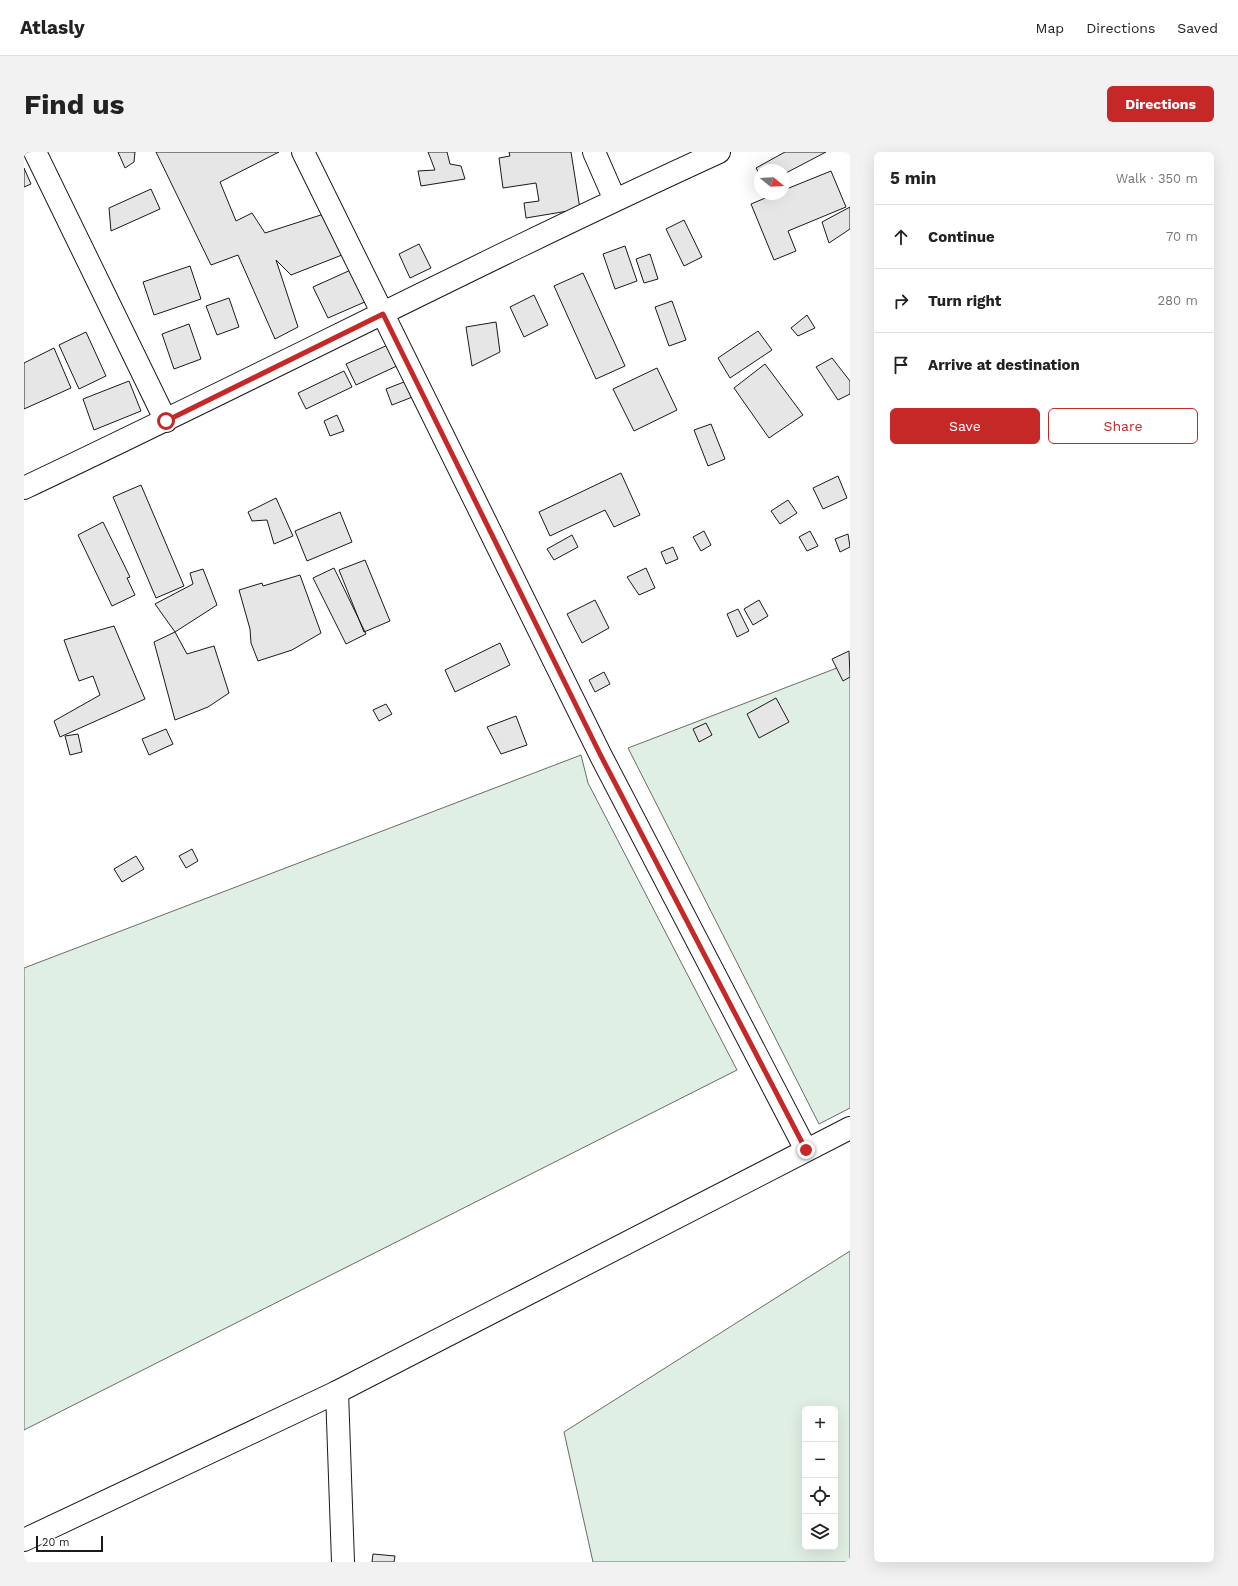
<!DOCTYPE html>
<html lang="en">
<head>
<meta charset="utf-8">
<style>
  :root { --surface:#fff; --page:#f2f2f2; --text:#222; --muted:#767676; --line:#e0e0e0; --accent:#c62828 }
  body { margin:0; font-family:"Work Sans",sans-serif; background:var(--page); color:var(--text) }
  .controls { position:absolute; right:12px; bottom:12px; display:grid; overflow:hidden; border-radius:6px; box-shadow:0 4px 16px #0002 }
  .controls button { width:36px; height:36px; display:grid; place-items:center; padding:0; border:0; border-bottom:1px solid var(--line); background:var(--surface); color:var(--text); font:20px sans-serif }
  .compass { position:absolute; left:730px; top:12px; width:36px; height:36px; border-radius:50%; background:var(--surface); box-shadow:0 4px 16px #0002; rotate:108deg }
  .scale { position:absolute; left:12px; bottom:10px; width:67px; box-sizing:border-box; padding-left:4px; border:2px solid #1a1a1a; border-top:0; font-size:11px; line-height:14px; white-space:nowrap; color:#1a1a1a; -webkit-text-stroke:3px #fff; paint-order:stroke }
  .stop { position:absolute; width:12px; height:12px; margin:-9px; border:3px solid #c62828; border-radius:50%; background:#fff }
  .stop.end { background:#c62828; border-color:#fff; box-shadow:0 1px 4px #0008 }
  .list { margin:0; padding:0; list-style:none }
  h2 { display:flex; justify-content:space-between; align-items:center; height:52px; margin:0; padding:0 16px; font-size:17px }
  h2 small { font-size:13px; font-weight:400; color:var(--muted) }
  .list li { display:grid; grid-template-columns:26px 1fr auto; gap:12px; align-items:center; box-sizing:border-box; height:64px; padding:0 16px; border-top:1px solid var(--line) }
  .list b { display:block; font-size:15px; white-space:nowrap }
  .list em { font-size:13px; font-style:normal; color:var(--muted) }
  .actions { display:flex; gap:8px; padding:12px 16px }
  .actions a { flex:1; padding:9px 0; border:1px solid var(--accent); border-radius:6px; text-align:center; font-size:14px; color:var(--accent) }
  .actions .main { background:var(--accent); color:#fff }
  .icon { flex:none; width:22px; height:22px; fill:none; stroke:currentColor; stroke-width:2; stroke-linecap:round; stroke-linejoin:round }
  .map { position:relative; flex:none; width:826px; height:1410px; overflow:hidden; border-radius:6px }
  header { display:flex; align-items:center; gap:24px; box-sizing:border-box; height:56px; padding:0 20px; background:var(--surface); border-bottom:1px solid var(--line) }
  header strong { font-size:19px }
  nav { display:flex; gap:22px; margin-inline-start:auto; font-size:14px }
  .intro { display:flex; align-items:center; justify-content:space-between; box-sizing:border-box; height:96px; padding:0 24px }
  h1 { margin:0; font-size:28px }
  .button { padding:10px 18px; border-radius:6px; background:var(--accent); color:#fff; font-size:14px; font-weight:700 }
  main { display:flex; gap:24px; padding:0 24px }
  aside { flex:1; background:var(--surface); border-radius:6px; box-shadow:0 4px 16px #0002 }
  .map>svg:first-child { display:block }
  .green { fill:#e0efe3; stroke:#6a6a6a; fill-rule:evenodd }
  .building { fill:#e6e6e6; stroke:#1a1a1a }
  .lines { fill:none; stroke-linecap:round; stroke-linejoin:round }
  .minor-casing { stroke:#1a1a1a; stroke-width:24 }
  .highway-casing { stroke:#1a1a1a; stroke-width:24 }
  .minor { stroke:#fff; stroke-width:22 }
  .highway { stroke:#fff; stroke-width:22 }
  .route { stroke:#c62828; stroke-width:5 }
</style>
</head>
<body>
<header>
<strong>Atlasly</strong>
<nav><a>Map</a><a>Directions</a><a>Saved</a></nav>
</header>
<div class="intro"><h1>Find us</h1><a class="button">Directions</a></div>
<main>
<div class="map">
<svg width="826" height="1410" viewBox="0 0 826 1410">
  <rect width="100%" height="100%" fill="#fff"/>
  <path class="green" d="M826 511V956L795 972 604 596Z
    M557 603 564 631 713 918 0 1278V816Z
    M826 1099V1410H569L540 1280ZM781 1257H811V1395H781Z"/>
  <path class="building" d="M94 0H111L110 10 101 16Z
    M132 0H255L196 30 212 69 228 61 241 81 303 61 318 103 267 123 252 108 274 175 251 187 214 103 187 113Z
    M404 0H423L426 12 437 14 441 27 397 34 394 19 411 18Z
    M485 0H547L556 57 502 66 500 51 515 49 512 31 479 36 475 6 486 4Z
    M761 0H802L760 22V18H736V23L732 16Z
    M0 16 7 32 0 35Z
    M807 19 822 55 764 79 772 99 750 108 727 52 751 42H760V38Z
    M127 37 136 57 87 79 85 56Z
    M826 55V77L805 91 798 70Z
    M660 68 678 105 660 114 642 77Z
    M395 92 407 116 386 126 375 102Z
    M601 94 613 129 591 137 579 102Z
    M626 102 634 127 620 131 612 107Z
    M166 114 177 147 130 163 119 130Z
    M329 117 343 149 304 166 289 135Z
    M559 121 601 214 572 227 530 134Z
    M510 143 524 173 500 185 486 155Z
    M205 146 215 175 193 183 182 154Z
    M648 149 662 188 645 194 631 155Z
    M783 163 791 176 774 184 767 176Z
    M472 170 476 200 448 214 442 175Z
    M165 172 177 207 150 217 138 182Z
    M734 179 748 198 706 226 694 206Z
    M62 180 82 224 55 237 35 193Z
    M366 192 375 213 332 233 322 212Z
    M30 196 47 236 0 257V211Z
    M808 206 826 229V242L814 248 792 215Z
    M741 212 779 263 745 286 710 236Z
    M633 216 653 258 610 279 589 237Z
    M320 219 328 235 282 257 274 241Z
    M385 228 391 244 368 253 362 237Z
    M105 229 117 259 70 278 59 247Z
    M313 263 320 279 306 284 300 269Z
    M687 272 701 307 684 314 670 278Z
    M597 321 616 363 590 375 581 358 526 384 515 360Z
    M814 324 823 346 799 357 789 336Z
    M117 333 160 434 132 446 89 345Z
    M252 346 269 384 250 392 243 368 228 369 224 360Z
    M764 348 773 361 756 372 747 359Z
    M316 360 328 390 283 409 271 379Z
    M79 370 106 425 103 426 111 443 88 454 54 383Z
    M680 379 687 393 677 399 669 385Z
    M786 379 794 394 783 399 775 385Z
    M824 382 826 395 816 400 811 387Z
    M548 383 554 395 530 408 523 397Z
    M649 395 654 407 642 412 637 400Z
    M341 408 366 469 340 480 315 418Z
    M310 416 342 482 322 492 289 426Z
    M622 416 631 436 615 443 603 425Z
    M179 417 193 453 151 480 131 452 169 432 166 421Z
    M276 423 297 481 268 498 234 509 227 491 226 477 215 438 238 431 239 434Z
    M571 448 585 476 558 491 543 462Z
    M735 448 744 464 729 473 720 457Z
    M714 457 725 479 713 485 703 462Z
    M90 474 121 547 36 585 30 569 76 543 69 524 55 529 40 488Z
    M151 480 163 502 190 494 205 541 184 555 151 568 130 490Z
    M476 491 486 513 431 540 421 518Z
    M825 499 826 525 819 529 808 507Z
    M580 520 586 532 571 540 565 528Z
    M752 546 765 570 735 586 723 562Z
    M362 552 368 562 355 569 349 558Z
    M492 564 503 593 477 602 463 575Z
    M682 571 688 583 675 590 669 577Z
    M142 577 149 592 125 603 118 587Z
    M54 582 58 600 46 603 41 584Z
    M168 697 174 709 162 716 155 704Z
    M112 704 120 717 98 730 90 717Z
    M349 1402 371 1404 370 1410H348Z"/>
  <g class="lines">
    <defs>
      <path id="minor" d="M11 0 142 269
        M279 0 577 604 782 998
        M570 0 591 48
        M0 336C233 226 461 107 695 0
        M313 1240 319 1410"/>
      <path id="highway" d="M0 1388 313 1240 826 976"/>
    </defs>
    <use href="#minor" class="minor-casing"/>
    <use href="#highway" class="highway-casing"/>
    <use href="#minor" class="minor"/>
    <use href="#highway" class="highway"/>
  </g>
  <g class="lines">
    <path class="route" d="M142 269 359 162 577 604 782 998"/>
  </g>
</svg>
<div class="controls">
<button>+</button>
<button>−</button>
<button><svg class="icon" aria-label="locate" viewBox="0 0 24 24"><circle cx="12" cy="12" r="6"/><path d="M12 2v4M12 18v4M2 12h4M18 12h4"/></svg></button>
<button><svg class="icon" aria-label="layers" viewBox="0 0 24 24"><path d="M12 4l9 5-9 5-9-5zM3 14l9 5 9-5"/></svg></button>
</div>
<svg class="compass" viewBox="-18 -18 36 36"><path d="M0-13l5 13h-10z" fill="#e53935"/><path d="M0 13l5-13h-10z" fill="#767676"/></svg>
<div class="scale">20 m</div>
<div class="stop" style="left:142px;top:269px"></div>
<div class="stop end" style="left:782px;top:998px"></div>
</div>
<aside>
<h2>5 min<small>Walk · 350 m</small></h2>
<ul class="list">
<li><svg class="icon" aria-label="ahead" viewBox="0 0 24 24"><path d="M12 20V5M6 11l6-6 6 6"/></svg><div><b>Continue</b></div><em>70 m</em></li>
<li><svg class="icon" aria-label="right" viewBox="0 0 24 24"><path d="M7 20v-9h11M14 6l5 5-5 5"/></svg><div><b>Turn right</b></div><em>280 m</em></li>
<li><svg class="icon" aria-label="arrive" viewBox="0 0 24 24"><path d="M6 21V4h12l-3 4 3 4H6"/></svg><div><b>Arrive at destination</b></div></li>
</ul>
<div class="actions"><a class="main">Save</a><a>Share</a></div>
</aside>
</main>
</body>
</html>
